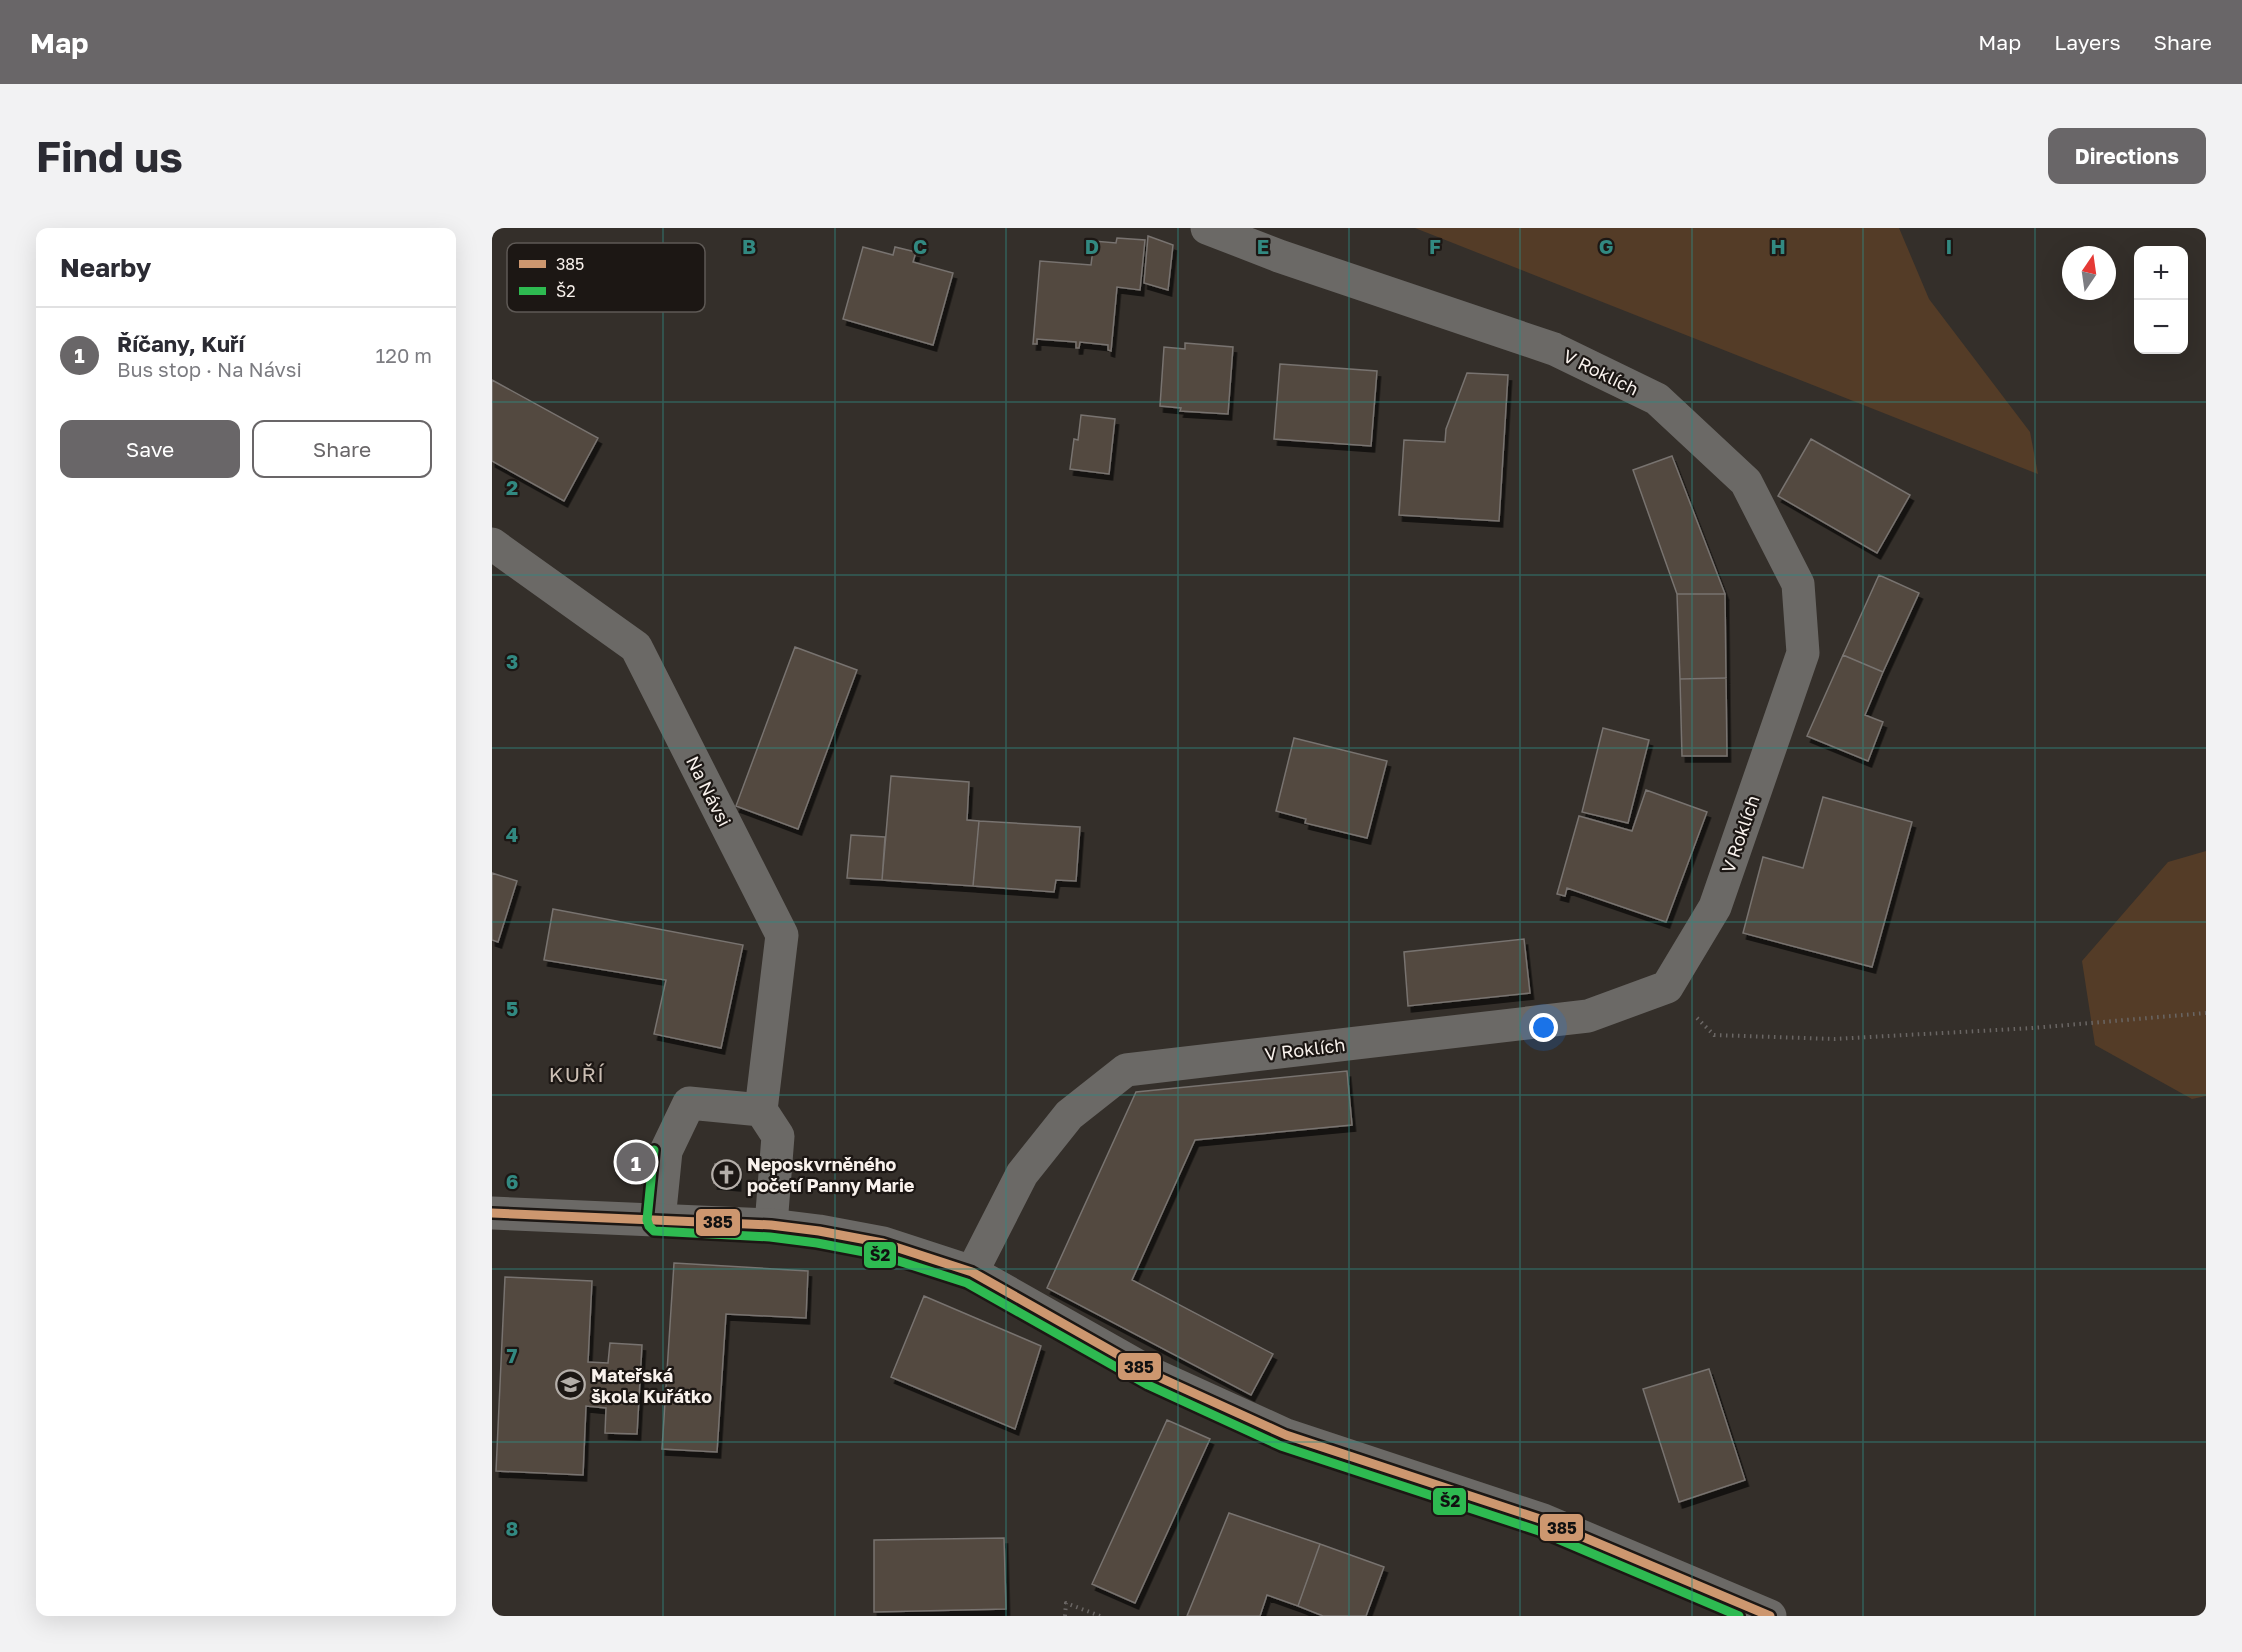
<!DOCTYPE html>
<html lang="en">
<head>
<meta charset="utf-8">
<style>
  :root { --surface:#fff; --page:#f2f2f3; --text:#2b2b33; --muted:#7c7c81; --line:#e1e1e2; --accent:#696668 }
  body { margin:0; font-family:"Golos Text",sans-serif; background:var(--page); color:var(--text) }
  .controls { position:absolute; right:18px; top:18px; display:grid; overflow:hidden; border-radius:12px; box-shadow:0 6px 24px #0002 }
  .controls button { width:54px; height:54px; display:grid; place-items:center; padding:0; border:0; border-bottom:2px solid var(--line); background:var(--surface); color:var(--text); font:30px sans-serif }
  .compass { position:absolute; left:1570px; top:18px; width:54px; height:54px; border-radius:50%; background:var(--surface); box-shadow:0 6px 24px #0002; rotate:13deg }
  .you { position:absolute; left:1052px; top:800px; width:21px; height:21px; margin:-15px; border:4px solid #fff; border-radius:50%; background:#1a73e8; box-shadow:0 0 0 9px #1a73e833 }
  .badge { display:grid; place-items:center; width:39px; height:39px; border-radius:50%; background:var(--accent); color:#fff; font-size:20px; font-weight:700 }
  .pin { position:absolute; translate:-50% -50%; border:3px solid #fff; box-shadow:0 2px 6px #0006 }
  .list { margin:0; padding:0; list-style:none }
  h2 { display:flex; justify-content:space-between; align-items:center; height:78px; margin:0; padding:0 24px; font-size:26px }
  h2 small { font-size:20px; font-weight:400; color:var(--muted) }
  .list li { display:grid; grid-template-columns:39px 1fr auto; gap:18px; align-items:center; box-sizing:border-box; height:96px; padding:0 24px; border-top:2px solid var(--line) }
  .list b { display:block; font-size:22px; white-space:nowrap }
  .list p { margin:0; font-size:20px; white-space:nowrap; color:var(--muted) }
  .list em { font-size:20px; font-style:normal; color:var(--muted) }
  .actions { display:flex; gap:12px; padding:18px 24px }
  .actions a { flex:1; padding:14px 0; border:2px solid var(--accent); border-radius:12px; text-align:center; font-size:21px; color:var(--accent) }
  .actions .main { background:var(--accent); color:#fff }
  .map { position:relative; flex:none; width:1714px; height:1388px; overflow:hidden; border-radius:12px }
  header { display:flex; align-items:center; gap:36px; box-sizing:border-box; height:84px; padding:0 30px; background:var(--accent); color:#fff }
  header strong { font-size:28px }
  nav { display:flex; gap:33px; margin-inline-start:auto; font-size:21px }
  .intro { display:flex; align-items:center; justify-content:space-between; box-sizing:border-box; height:144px; padding:0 36px }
  h1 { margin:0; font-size:42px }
  .button { padding:15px 27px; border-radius:12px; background:var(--accent); color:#fff; font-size:21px; font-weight:700 }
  main { display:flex; gap:36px; padding:0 36px }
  aside { flex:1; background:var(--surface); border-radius:12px; box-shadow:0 6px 24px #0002 }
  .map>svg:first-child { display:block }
  .green { fill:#543c27 }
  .building { fill:#524840; stroke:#78736f; stroke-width:1.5; filter:url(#shadow) }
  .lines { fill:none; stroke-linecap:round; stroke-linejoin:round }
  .path { stroke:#6a6664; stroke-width:4; stroke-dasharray:1.5 4.5; stroke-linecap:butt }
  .minor { stroke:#6b6966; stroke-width:33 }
  .tertiary { stroke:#6b6966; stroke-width:33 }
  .bus-1-casing { stroke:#1c1714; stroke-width:14 }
  .bus-2-casing { stroke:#1c1714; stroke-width:14 }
  .bus-1 { stroke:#cd976f; stroke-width:9 }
  .bus-2 { stroke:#2eba51; stroke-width:9 }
  .grid { fill:none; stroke:#328981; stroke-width:1.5; stroke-opacity:0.55 }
  .labels { text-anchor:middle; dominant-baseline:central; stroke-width:4.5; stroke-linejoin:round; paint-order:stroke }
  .street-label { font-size:18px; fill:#f9f2ed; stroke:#1c1714 }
  .poi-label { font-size:18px; font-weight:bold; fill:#f9f2ed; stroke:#1c1714; text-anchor:start }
  .quarter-label { font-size:21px; letter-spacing:1.5px; fill:#cdc0b5; stroke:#1c1714 }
  .key { fill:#1c1714; stroke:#5e5955; stroke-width:1.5 }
  .key-label { font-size:16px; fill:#f9f2ed }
  .grid-label { font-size:20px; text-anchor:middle; font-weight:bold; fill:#328981; stroke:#1c1714; stroke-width:4.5; stroke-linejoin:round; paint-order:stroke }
  .line-badge { stroke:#1c1714; stroke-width:2 }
  .pale-badge-label { font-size:16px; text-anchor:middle; font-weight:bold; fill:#111 }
</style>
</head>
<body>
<header>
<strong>Map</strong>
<nav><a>Map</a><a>Layers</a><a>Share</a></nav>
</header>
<div class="intro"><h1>Find us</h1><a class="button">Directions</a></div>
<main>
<aside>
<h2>Nearby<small></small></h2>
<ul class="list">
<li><span class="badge">1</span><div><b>Říčany, Kuří</b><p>Bus stop · Na Návsi</p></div><em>120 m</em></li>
</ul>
<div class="actions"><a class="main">Save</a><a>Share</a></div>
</aside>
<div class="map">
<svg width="1714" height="1388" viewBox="0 0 1714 1388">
  <defs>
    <filter id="shadow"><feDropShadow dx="3.5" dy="6" stdDeviation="0" flood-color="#0009"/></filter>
  </defs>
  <rect width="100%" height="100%" fill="#342f2a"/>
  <path class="green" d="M923 0H1407L1437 71 1538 204 1546 246Z
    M1714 623V868L1700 871 1603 817 1590 733 1676 634Z"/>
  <path class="building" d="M656 8 681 17 676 62 652 55Z
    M625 10 653 12 648 62 625 59 619 123 616 122V117L588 114 587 120H584V114L545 111V116H541L548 33 599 37 602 13 624 15Z
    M371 19 401 27 403 19 424 24 421 34 461 45 441 117 351 91Z
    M693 115 741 119 736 186 688 183 689 180 668 178 672 119 693 121Z
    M788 136 885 143 879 218 782 211Z
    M975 145 1016 147 1007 293 907 287 912 212 953 214 954 201Z
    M0 152 106 210 72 273 0 233Z
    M589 187 623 191 617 246 578 241 582 211 586 212Z
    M1319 211 1418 267 1385 325 1286 268Z
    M1180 228 1233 366H1185L1141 242Z
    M1387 347 1427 365 1391 444 1351 427Z
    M1185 366H1233L1234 450 1188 451Z
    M303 419 365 442 306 601 244 578Z
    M1351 427 1391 444 1373 487 1391 494 1376 533 1315 508Z
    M1234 450 1235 528H1190L1188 451Z
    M1111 500 1157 512 1136 595 1090 584Z
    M802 510 895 533 875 610 813 595 814 591 784 583Z
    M399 548 477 554 475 592 487 593 481 658 390 652Z
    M1154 562 1215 584 1174 694 1075 660 1073 668 1065 666 1087 588 1140 603Z
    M1331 569 1420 594 1380 739 1251 705 1271 629 1311 640Z
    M487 593 588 599 584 653 564 652 562 664 481 658Z
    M359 607 393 609 390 652 355 650Z
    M0 645 25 653 6 714 0 712Z
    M61 681 251 717 229 820 162 806 174 752 52 732Z
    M1032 711 1038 765 916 778 912 724Z
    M855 843 860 897 703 912 640 1052 781 1126 759 1167 555 1060 644 864Z
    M223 936 246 937 245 957 222 955Z
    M182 1035 316 1043 314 1090 234 1086 225 1224 170 1221Z
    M13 1049 100 1053 96 1134 116 1135 118 1115 150 1117 145 1206 113 1205 114 1180 94 1178 91 1247 4 1243Z
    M432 1068 549 1118 523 1201 399 1149Z
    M1217 1141 1253 1252 1187 1274 1151 1161Z
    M675 1192 718 1211 643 1375 600 1356Z
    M737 1285 828 1316 806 1378 775 1367 768 1388H695Z
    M512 1310 514 1381 382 1384V1312Z
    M828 1316 892 1339 874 1388H831L806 1378Z"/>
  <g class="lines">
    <path class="path" d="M1205 790 1222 807 1342 811 1541 800 1714 785
      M573 1388 574 1375 608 1388"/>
    <path class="minor" d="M0 316 144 419 290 707 269 882 286 908 279 997
      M167 992 174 923 197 875 269 882"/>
    <path class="tertiary" d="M0 985 279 997 327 1003 391 1015 480 1044 662 1147 794 1207 1051 1292 1278 1388
      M480 1044 530 946 577 887 634 842 1096 788 1175 759 1223 679 1311 425 1306 356 1254 254 1165 171 1062 121 787 28 715 0"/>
    <defs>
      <path id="bus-1" d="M0 985 279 997 327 1003 391 1015 480 1044 662 1147 794 1207 1051 1292 1278 1388"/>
      <path id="bus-2" d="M162 922 155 992 157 998 162 1003 278 1009 325 1015 388 1027 475 1055 656 1157 789 1218 1047 1303 1247 1388"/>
    </defs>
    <use href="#bus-1" class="bus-1-casing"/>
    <use href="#bus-2" class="bus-2-casing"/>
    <use href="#bus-1" class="bus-1"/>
    <use href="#bus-2" class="bus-2"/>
  </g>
  <path class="grid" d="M171 0V1388M343 0V1388M514 0V1388M686 0V1388M857 0V1388M1028 0V1388M1200 0V1388M1371 0V1388M1543 0V1388M0 174H1714M0 347H1714M0 520H1714M0 694H1714M0 867H1714M0 1041H1714M0 1214H1714"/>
  <defs>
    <symbol id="church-ring" viewBox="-11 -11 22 22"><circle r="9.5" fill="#1c1714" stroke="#b4aea9" stroke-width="1.5"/><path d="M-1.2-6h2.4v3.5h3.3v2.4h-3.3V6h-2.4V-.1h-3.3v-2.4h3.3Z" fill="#b4aea9"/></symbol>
    <symbol id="school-ring" viewBox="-11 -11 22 22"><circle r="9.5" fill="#1c1714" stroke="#b4aea9" stroke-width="1.5"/><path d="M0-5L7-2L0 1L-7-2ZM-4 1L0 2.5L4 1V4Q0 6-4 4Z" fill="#b4aea9"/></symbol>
  </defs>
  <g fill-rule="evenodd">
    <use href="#church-ring" x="218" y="930" width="33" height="33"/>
    <use href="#school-ring" x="62" y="1140" width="33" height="33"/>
  </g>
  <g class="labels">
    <g class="street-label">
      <text transform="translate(1109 144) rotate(26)">V Roklích</text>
      <text transform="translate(217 563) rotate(63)">Na Návsi</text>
      <text transform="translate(1248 606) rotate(-71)">V Roklích</text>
      <text transform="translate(813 821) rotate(-7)">V Roklích</text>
    </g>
    <g class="poi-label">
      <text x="255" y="936">Neposkvrněného<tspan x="255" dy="21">početí Panny Marie</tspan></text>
      <text x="99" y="1147">Mateřská<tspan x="99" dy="21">škola Kuřátko</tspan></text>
    </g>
    <g class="quarter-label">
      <text x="85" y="846">KUŘÍ</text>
    </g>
  </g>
  <rect x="15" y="15" width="198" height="69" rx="9" class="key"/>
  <rect x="27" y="32" width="27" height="8" fill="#cd976f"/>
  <rect x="27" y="59" width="27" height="8" fill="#2eba51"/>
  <g class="key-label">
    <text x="64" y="42">385</text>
    <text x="64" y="69">Š2</text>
  </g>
  <g class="grid-label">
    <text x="257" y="26">B</text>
    <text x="428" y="26">C</text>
    <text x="600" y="26">D</text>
    <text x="771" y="26">E</text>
    <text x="943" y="26">F</text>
    <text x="1114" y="26">G</text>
    <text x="1286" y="26">H</text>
    <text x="1457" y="26">I</text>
    <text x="20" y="267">2</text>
    <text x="20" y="441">3</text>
    <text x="20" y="614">4</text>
    <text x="20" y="788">5</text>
    <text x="20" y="961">6</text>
    <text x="20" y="1135">7</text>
    <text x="20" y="1308">8</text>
  </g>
  <g class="line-badge">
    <rect x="203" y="980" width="46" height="29" rx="6" fill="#cd976f"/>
    <rect x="371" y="1013" width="34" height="28" rx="6" fill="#2eba51"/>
    <rect x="625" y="1124" width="45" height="29" rx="6" fill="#cd976f"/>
    <rect x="940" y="1259" width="35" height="29" rx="6" fill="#2eba51"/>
    <rect x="1047" y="1285" width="45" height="29" rx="6" fill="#cd976f"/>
  </g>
  <g class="pale-badge-label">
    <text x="226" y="1000">385</text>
    <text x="388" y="1033">Š2</text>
    <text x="647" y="1145">385</text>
    <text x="958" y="1279">Š2</text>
    <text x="1070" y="1306">385</text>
  </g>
</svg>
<div class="controls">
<button>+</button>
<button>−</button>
</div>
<svg class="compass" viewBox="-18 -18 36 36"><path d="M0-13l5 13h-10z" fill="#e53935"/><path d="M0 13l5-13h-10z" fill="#7c7c81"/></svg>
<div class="you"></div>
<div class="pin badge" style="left:144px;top:934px">1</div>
</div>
</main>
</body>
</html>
